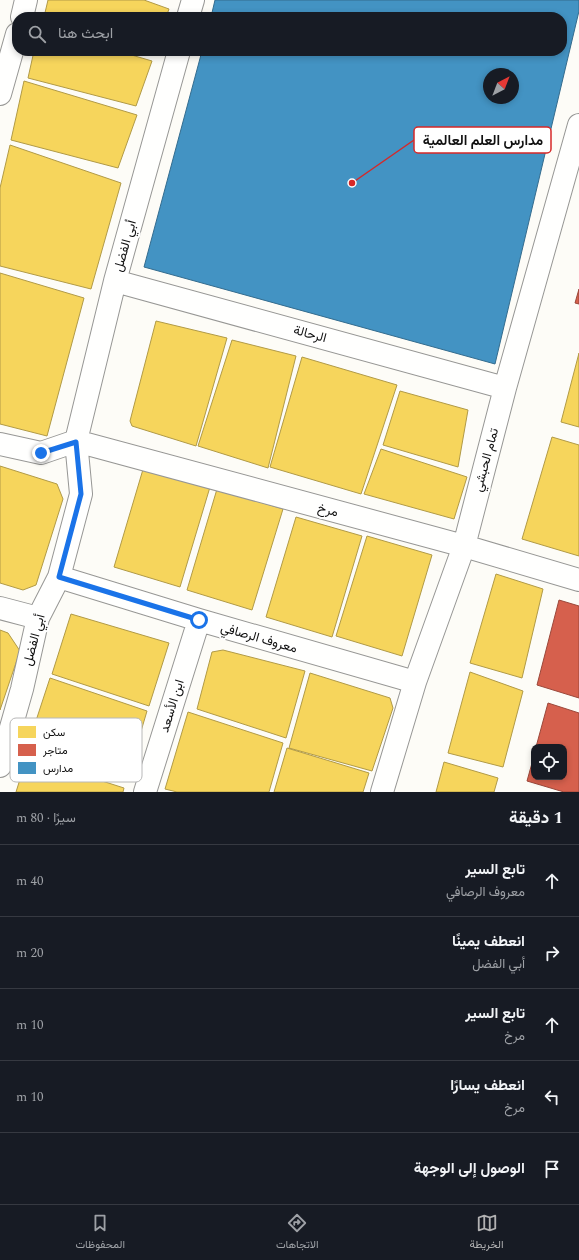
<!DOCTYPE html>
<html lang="ar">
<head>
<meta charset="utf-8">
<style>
  :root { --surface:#171b24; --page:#242831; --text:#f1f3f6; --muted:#9ea1a6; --line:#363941; --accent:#b2b2b3 }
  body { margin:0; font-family:Spectral,Vazirmatn,serif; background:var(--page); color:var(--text); direction:rtl }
  .controls { position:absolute; right:12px; bottom:12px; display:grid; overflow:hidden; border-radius:8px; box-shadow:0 2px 6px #0003 }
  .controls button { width:36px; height:36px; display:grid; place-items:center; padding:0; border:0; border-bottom:1px solid var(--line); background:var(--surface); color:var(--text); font:20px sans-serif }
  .compass { position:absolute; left:483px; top:68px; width:36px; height:36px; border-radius:50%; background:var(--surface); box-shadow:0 2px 6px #0003; rotate:42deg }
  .stop { position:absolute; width:12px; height:12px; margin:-9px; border:3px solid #1a73e8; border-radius:50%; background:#fff }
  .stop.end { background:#1a73e8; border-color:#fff; box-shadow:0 1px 4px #0008 }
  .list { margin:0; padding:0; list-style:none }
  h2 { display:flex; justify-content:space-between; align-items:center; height:52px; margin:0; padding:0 16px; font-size:17px }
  h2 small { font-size:13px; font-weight:400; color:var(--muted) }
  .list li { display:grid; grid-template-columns:26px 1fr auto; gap:12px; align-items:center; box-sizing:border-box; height:72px; padding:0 16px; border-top:1px solid var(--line) }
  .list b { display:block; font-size:15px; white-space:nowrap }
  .list p { margin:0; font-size:13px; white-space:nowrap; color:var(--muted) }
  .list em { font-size:13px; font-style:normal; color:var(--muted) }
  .icon { flex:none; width:22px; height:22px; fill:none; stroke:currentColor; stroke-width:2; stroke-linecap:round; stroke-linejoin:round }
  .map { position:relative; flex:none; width:579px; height:792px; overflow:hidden; direction:ltr }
  .search { position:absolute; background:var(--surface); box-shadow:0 2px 6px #0003; left:12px; right:12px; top:12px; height:44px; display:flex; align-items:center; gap:10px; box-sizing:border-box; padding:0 14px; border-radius:16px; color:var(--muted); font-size:15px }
  .sheet { height:412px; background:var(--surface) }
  nav { display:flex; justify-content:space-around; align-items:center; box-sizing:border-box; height:56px; border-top:1px solid var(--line); background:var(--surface); font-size:11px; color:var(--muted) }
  nav a { display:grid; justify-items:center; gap:2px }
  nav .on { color:var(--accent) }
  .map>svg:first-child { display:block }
  .homes { fill:#f6d55c; stroke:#b19a46 }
  .shops { fill:#d6604d; stroke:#9b483b }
  .schools { fill:#4393c3; stroke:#346c8e; fill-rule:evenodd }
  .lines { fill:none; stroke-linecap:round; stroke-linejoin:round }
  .minor-casing { stroke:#979795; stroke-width:24 }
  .minor { stroke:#fffffe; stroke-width:22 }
  .route { stroke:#1a73e8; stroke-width:5 }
  .labels { text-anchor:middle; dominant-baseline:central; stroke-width:4; stroke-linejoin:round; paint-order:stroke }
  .street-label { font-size:13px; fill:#111; stroke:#fff }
  .key { fill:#fff; stroke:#b8b8b8; stroke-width:1 }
  .key-label { font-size:11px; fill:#111 }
  .leader { fill:none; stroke:#d62828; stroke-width:1.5 }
  .callout-dot { fill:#d62828; stroke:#fff; stroke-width:1.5 }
  .callout { fill:#fff; stroke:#d62828; stroke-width:1.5 }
  .callout-label { font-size:14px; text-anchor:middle; font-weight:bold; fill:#111 }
</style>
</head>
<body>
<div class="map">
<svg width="579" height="792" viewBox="0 0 579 792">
  <rect width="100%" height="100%" fill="#fdfcf7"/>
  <path class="homes" d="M48 0H144L169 9 166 17H44Z
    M34 51H118L152 61 136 106 28 78Z
    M24 81 137 115 118 168 11 140Z
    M10 145 121 183 91 289 0 266V188Z
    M0 273 84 298 47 436 0 424Z
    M156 321 227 338 196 446 132 426 130 421Z
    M232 340 296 356 268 468 198 446Z
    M579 353V427L561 422Z
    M302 357 397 385 361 494 270 467Z
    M400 391 468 410 458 467 383 445Z
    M552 437 579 445V556L522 539Z
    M381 449 467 477 454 519 364 494Z
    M0 466 57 484 63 499 36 585 23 590 0 583Z
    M144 466 210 487 180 587 114 567Z
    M217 489 283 509 252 610 187 590Z
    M296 517 362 536 332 637 266 617Z
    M367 536 432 555 402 656 336 636Z
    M496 574 543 589 522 678 470 663Z
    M71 614 169 643 149 706 52 674Z
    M0 630 8 633 20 651 0 710Z
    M223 650 305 671 286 738 197 709 212 652Z
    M470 672 523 691 503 767 448 753Z
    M310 673 390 698 393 708 372 771 289 748Z
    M50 678 147 711 128 775 29 742Z
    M188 712 283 743 269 792H177L165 789Z
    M287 748 369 773 363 792H274Z
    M27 757 124 788 123 792H16Z
    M444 762 498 778 494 792H436Z"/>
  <path class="shops" d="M579 289V304L575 303Z
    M559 600 579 606V698L537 685Z
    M548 703 579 713V792H564L527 781 534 756V777H564V747H536Z"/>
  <path class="schools" d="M215 0H579V11L495 364 144 267 202 51H562V17H211ZM489 74H513V98H489Z"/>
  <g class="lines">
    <defs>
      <path id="minor" d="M22 17 26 0
        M188 17 193 0
        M0 94 17 34
        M115 281 505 388
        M0 444 41 453 76 441 464 546 579 580
        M59 577 199 620 415 682
        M0 608 38 618
        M0 766 22 689 38 618 59 577 81 494 76 441 115 281 179 51
        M145 792 199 620
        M382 792 415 682 464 546 505 388 579 125"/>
    </defs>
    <use href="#minor" class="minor-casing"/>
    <use href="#minor" class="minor"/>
  </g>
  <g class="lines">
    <path class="route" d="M41 453 76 442 81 494 59 577 199 620"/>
  </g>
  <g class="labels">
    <g class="street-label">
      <text transform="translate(125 246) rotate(-74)">أبي الفضل</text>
      <text transform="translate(310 334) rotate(15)">الرحالة</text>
      <text transform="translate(486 460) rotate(-75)">تمام الحبشي</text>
      <text transform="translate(328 510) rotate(15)">مرخ</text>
      <text transform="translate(259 638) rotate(16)">معروف الرصافي</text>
      <text transform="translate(34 640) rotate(-75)">أبي الفضل</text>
      <text transform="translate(172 706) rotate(-73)">ابن الأسعد</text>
    </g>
  </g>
  <rect x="10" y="718" width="132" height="64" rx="6" class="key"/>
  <rect x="18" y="726" width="18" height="12" fill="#f6d55c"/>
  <rect x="18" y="744" width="18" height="12" fill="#d6604d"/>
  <rect x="18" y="762" width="18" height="12" fill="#4393c3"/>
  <g class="key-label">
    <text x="43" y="736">سكن</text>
    <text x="43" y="754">متاجر</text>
    <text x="43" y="772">مدارس</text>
  </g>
  <path class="leader" d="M352 183L414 140"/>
  <circle class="callout-dot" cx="352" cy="183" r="4"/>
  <rect class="callout" x="414" y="127" width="137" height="26" rx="4"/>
  <g class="callout-label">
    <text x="483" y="145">مدارس العلم العالمية</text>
  </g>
</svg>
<div class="controls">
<button><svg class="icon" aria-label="locate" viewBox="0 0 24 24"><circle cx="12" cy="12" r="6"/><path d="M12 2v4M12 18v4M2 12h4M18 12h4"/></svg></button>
</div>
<svg class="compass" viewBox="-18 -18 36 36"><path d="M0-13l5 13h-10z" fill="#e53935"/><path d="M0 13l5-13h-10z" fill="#9ea1a6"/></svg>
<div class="stop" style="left:199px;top:620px"></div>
<div class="stop end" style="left:41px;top:453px"></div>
<div class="search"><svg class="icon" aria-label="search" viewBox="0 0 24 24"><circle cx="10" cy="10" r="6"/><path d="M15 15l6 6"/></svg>ابحث هنا</div>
</div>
<section class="sheet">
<h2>1 دقيقة<small>سيرًا · 80 m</small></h2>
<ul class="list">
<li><svg class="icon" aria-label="ahead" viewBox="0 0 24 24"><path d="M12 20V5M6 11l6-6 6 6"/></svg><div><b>تابع السير</b><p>معروف الرصافي</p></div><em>40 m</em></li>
<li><svg class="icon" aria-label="right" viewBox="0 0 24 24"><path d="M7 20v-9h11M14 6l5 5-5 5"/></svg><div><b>انعطف يمينًا</b><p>أبي الفضل</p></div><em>20 m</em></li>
<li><svg class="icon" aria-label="ahead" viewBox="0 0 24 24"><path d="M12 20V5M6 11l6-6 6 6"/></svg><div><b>تابع السير</b><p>مرخ</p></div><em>10 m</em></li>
<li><svg class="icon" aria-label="left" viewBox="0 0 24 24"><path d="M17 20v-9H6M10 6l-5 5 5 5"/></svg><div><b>انعطف يسارًا</b><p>مرخ</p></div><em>10 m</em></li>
<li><svg class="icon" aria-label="arrive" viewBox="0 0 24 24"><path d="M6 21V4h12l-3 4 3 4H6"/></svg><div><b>الوصول إلى الوجهة</b></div></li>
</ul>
</section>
<nav>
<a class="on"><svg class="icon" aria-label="map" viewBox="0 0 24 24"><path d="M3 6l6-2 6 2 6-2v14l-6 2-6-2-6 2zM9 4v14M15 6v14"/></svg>الخريطة</a>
<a><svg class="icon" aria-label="directions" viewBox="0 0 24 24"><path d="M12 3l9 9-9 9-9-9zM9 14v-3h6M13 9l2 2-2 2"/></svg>الاتجاهات</a>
<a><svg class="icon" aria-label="saved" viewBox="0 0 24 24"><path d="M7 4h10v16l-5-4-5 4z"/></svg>المحفوظات</a>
</nav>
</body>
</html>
